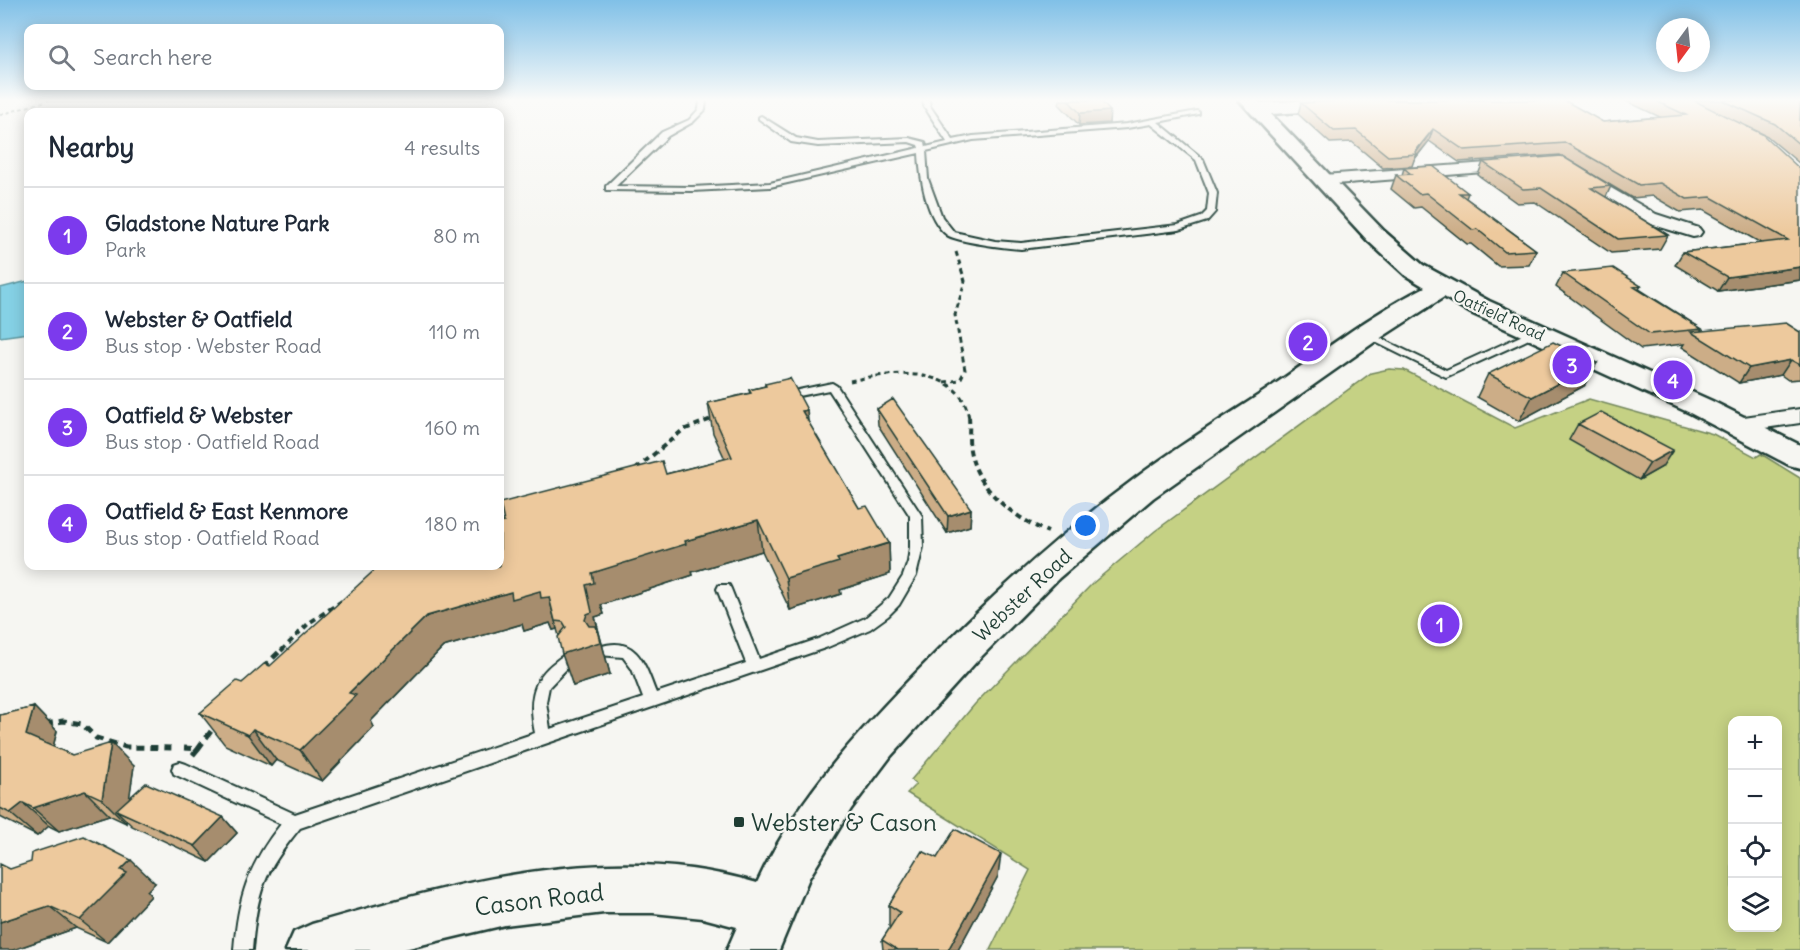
<!DOCTYPE html>
<html lang="en">
<head>
<meta charset="utf-8">
<style>
  :root { --surface:#fff; --page:#f6f6f7; --text:#1f2937; --muted:#747a83; --line:#e0e1e3; --accent:#7c3aed }
  body { margin:0; font-family:Delius,sans-serif; background:var(--page); color:var(--text) }
  .controls { position:absolute; right:18px; bottom:18px; display:grid; overflow:hidden; border-radius:12px; box-shadow:0 3px 15px #0003 }
  .controls button { width:54px; height:54px; display:grid; place-items:center; padding:0; border:0; border-bottom:2px solid var(--line); background:var(--surface); color:var(--text); font:30px sans-serif }
  .compass { position:absolute; left:1656px; top:18px; width:54px; height:54px; border-radius:50%; background:var(--surface); box-shadow:0 3px 15px #0003; rotate:195deg }
  .you { position:absolute; left:1086px; top:526px; width:21px; height:21px; margin:-15px; border:4px solid #fff; border-radius:50%; background:#1a73e8; box-shadow:0 0 0 9px #1a73e833 }
  .badge { display:grid; place-items:center; width:39px; height:39px; border-radius:50%; background:var(--accent); color:#fff; font-size:20px; font-weight:700 }
  .pin { position:absolute; translate:-50% -50%; border:3px solid #fff; box-shadow:0 2px 6px #0006 }
  .list { margin:0; padding:0; list-style:none }
  h2 { display:flex; justify-content:space-between; align-items:center; height:78px; margin:0; padding:0 24px; font-size:26px }
  h2 small { font-size:20px; font-weight:400; color:var(--muted) }
  .list li { display:grid; grid-template-columns:39px 1fr auto; gap:18px; align-items:center; box-sizing:border-box; height:96px; padding:0 24px; border-top:2px solid var(--line) }
  .list b { display:block; font-size:22px; white-space:nowrap }
  .list p { margin:0; font-size:20px; white-space:nowrap; color:var(--muted) }
  .list em { font-size:20px; font-style:normal; color:var(--muted) }
  .icon { flex:none; width:33px; height:33px; fill:none; stroke:currentColor; stroke-width:2; stroke-linecap:round; stroke-linejoin:round }
  .map { position:relative; flex:none; width:1800px; height:950px; overflow:hidden }
  .search { position:absolute; background:var(--surface); box-shadow:0 3px 15px #0003; left:24px; top:24px; width:480px; height:66px; display:flex; align-items:center; gap:15px; box-sizing:border-box; padding:0 21px; border-radius:12px; color:var(--muted); font-size:22px }
  .panel { position:absolute; background:var(--surface); box-shadow:0 3px 15px #0003; left:24px; top:108px; width:480px; height:462px; border-radius:12px }
  .map>svg:first-child { display:block }
  .green { fill:#c5d184; stroke:#72875c; stroke-width:1.5; fill-rule:evenodd }
  .water { fill:#85d1e5; stroke:#5c969e; stroke-width:1.5 }
  .lines { fill:none; stroke-linecap:round; stroke-linejoin:round }
  .lane-casing { stroke:#1f3d34; stroke-width:4 }
  .street-casing { stroke:#1f3d34; stroke-width:4 }
  .secondary-casing { stroke:#1f3d34; stroke-width:5 }
  .path-far3 { stroke:#1f3d34; stroke-width:2; stroke-dasharray:4 3; stroke-linecap:butt }
  .path-far2 { stroke:#1f3d34; stroke-width:3; stroke-dasharray:5 4; stroke-linecap:butt }
  .path-far1 { stroke:#1f3d34; stroke-width:4; stroke-dasharray:6 4.5; stroke-linecap:butt }
  .path { stroke:#1f3d34; stroke-width:5; stroke-dasharray:8 6; stroke-linecap:butt }
  .lane { fill:#f6f6f2; fill-rule:evenodd }
  .street { fill:#f6f6f2; fill-rule:evenodd }
  .secondary { fill:#f6f6f2; fill-rule:evenodd }
  .wall { fill:#ccad87; stroke:#1f3d34; stroke-width:1.5 }
  .shaded-wall { fill:#a68d6e; stroke:#1f3d34; stroke-width:1.5 }
  .building { fill:#edc99d; stroke:#1f3d34; stroke-width:1.5 }
  .poi-dot { fill:#1f3d34; stroke:#f6f6f2; stroke-width:2 }
  .labels { text-anchor:middle; dominant-baseline:central; stroke-width:4.5; stroke-linejoin:round; paint-order:stroke }
  .far-street-label { font-size:16px; fill:#1f3d34; stroke:#f6f6f2 }
  .street-label { font-size:20px; fill:#1f3d34; stroke:#f6f6f2 }
  .near-poi-label { font-size:24px; fill:#1f3d34; stroke:#f6f6f2; text-anchor:start }
  .near-street-label { font-size:24px; fill:#1f3d34; stroke:#f6f6f2 }
</style>
</head>
<body>
<div class="map">
<svg width="1800" height="950" viewBox="0 0 1800 950">
  <rect width="100%" height="100%" fill="#f6f6f2"/>
  <filter id="ink" filterUnits="userSpaceOnUse"><feTurbulence type="fractalNoise" baseFrequency=".0167" numOctaves="2"/><feDisplacementMap in="SourceGraphic" scale="12" xChannelSelector="R" yChannelSelector="G"/><feConvolveMatrix kernelMatrix="1 2 1 2 8 2 1 2 1" color-interpolation-filters="sRGB"/></filter>
  <g filter="url(#ink)">
    <path class="green" d="M1389 369 1404 370 1418 377 1515 428 1589 399 1713 434 1756 457 1761 454 1800 478V950H990L1030 870 907 793 916 784 911 780 975 704 1093 583 1155 531 1371 373ZM1732 720H1778V928H1732Z"/>
    <path class="water" d="M28 281V333L0 337V288Z"/>
    <g class="lines">
      <defs>
        <path id="lane" d="M700 100H706L705 110 693 122 668 136 616 186 692 187 770 183 919 148 918 145 909 142 818 146 791 142 759 119V117L761 116 796 138 818 142 909 138 925 142 926 147 947 142 924 106 923 100H929L930 106 953 140 973 136 1127 124 1197 111 1199 112V114L1158 122 1203 159 1217 193 1215 212 1207 221 1179 230 1021 249C1007 248 957 242 947 235 926 219 920 177 919 153L770 187 692 191 606 190V186L662 132 689 120 699 109ZM1151 124 1196 160 1209 193 1207 211 1201 217 1178 225 1021 243 995 241 954 232 942 217 928 179 926 151 973 140 1127 128Z
          M1536 329 1541 332 1540 334 1446 377 1361 335 1366 332 1370 333 1446 370Z
          M832 383 837 386 922 516 923 547 916 576 899 605 888 616 870 629 828 647 300 828C263 873 257 892 252 950H234C238 899 248 865 281 824L174 774 172 769 174 764 180 762 186 764 295 814 535 733C529 704 530 680 556 661 562 656 566 653 573 656L575 660 549 687 546 702 550 729 643 698 632 669 623 657 599 655 597 651 599 647C637 634 645 665 656 693L746 663 717 589 719 585H729L731 589 759 659 818 639 865 618 889 598 903 576 908 562 910 547V516L829 390 784 399 779 396 784 393Z"/>
        <path id="street" d="M1515 161 1521 163 1523 166 1521 169 1323 185 1315 180 1323 175Z
          M1578 169 1656 214 1699 228 1702 232 1699 236 1693 237 1644 222 1572 177 1570 174 1572 171Z
          M1800 409V423L1737 432 1729 430 1725 425 1729 420 1737 418Z"/>
        <path id="secondary" d="M1239 100H1258L1261 103 1313 100H1403L1401 104 1394 106 1271 114 1384 231 1423 265 1489 301 1712 401 1800 445V468L1789 465 1690 413 1471 313 1444 297 1376 341 1153 498 1059 578 976 662 891 756 851 809 809 878 779 950H727L737 927 703 918 653 913H604L505 925 400 950H286L294 932 312 924C455 883 609 839 757 883 793 805 849 742 909 680 977 610 1049 542 1129 483 1172 450 1219 421 1265 391 1317 356 1369 315 1425 287L1405 275 1368 241Z"/>
      </defs>
      <use href="#lane" class="lane-casing"/>
      <use href="#street" class="street-casing"/>
      <use href="#secondary" class="secondary-casing"/>
      <path class="path-far3" d="M0 115 49 100"/>
      <path class="path-far2" d="M850 381C889 372 962 363 969 419
        M944 382 960 380 965 370 955 315 965 281 956 252"/>
      <path class="path-far1" d="M969 417C970 428 968 439 970 450 977 490 1013 517 1048 532
        M636 469 683 430 714 418
        M281 651 309 623 342 601"/>
      <path class="path" d="M263 668 282 649
        M45 724 63 721 82 724 96 738 126 747 177 748
        M184 748 198 749 193 755
        M198 749 214 727"/>
      <use href="#lane" class="lane"/>
      <use href="#street" class="street"/>
      <use href="#secondary" class="secondary"/>
    </g>
    <path class="wall" d="M1060 100H1100L1109 123 1079 125 1059 104Z
      M1624 100H1800V164L1767 136 1740 123 1762 134 1800 280 1718 291 1675 265 1683 252 1761 243 1703 210 1680 212 1653 196 1632 198 1560 155 1459 162 1429 141 1414 160 1412 166 1383 168 1352 142 1330 143 1298 114 1301 103 1603 122 1660 117Z
      M1483 162 1611 186 1606 197 1668 235 1660 249 1611 253 1535 202 1517 203 1478 175Z
      M1404 168 1468 193 1466 198 1536 250 1529 265 1498 266 1471 244H1467L1421 207 1414 208 1391 189 1396 175H1402Z
      M1563 273 1641 286 1639 289 1702 329 1701 331 1800 332V379L1788 380 1781 375 1739 383 1682 347 1684 344 1641 349 1556 287Z
      M1488 374 1584 386 1519 421 1477 397Z
      M765 384 808 422 859 508 889 543 890 574 840 590 841 594 790 610 762 551 692 572 693 575 601 605 604 614 595 617 602 644 610 674 573 686 557 629 553 630 550 623 524 631 522 624 443 647 371 721 374 727 322 781 276 760 271 766 225 745 200 713 242 683 270 666 500 566 666 474 725 459 713 433 708 403 750 393 749 390 765 386Z
      M877 409 971 509 970 526 947 533 878 425Z
      M1578 424 1662 467 1639 480 1569 440Z
      M34 707 57 731 53 747 72 755 134 766 129 798 223 817 237 833 209 862 132 826 126 820V823L109 815 59 831 49 826 37 836 0 817V715Z
      M937 858 998 876 958 950H883L882 940 890 928 889 927V905Z
      M10 869 155 883 147 891 151 896 107 942 76 928 13 950Z"/>
    <path class="shaded-wall" d="M1110 111 1109 123 1079 125 1080 113Z
      M1433 129 1429 141 1414 160 1417 154H1415Z
      M1800 267V280L1718 291 1727 277Z
      M1791 360 1781 375 1739 383 1749 368Z
      M1597 363 1584 386 1519 421 1532 397Z
      M807 410 810 440 802 411Z
      M1673 450 1662 467 1639 480 1650 463Z
      M971 509 970 526 947 533 948 516Z
      M758 520 762 551 692 572 693 575 601 605 604 614 595 617 602 644 610 674 573 686 562 654 585 620 586 585 592 573 685 541Z
      M889 543 890 574 840 590 841 594 790 610 786 578 837 559Z
      M540 591 549 597 557 629 553 630 550 623 524 631 522 624 443 647 371 721 374 727 322 781 300 750 349 693 427 616 511 592Z
      M34 707 57 731 50 759 26 735Z
      M253 729 276 760 271 766 248 735Z
      M111 743 134 766 127 815 116 810 126 820V823L102 799Z
      M85 791 109 815 59 831 33 808Z
      M23 803 49 826 37 836 10 813Z
      M223 817 237 833 209 862 195 846Z
      M1001 854 998 876 958 950H948Z
      M131 860 155 883 147 891 151 896 107 942 80 920 121 870Z
      M49 906 76 928 13 950H0V922Z"/>
    <path class="building" d="M1068 100H1100L1110 111 1080 113Z
      M1350 100H1564L1603 122 1686 115 1654 100H1693L1762 134 1800 169V267L1727 277 1683 252 1788 240 1711 197 1687 199 1660 183 1639 185 1566 143 1464 150 1433 129 1415 152 1417 154 1388 156 1356 130 1334 131 1301 103Z
      M1722 100H1800V145L1775 124Z
      M1562 156 1611 186 1591 188 1668 235 1618 239 1541 188 1523 189 1483 162Z
      M1433 166 1468 193H1459L1536 250 1505 252 1477 229 1473 230 1426 193 1419 194 1396 175 1411 174 1404 168Z
      M1613 268 1641 286 1634 287 1702 329 1650 334 1563 273Z
      M1786 323 1800 332V365L1791 360 1749 368 1691 332Z
      M1553 342 1597 363 1532 397 1488 374Z
      M790 378 807 410 802 411 859 508 867 506 889 543 837 559 839 562 786 578 758 520 685 541 686 544 592 573 594 583 586 585 592 612 587 614 585 620 589 626H596L600 642 562 654 558 637 566 627 563 622 555 621 549 597 541 598 540 591 512 599 511 592 427 616 349 693 356 695 300 750 253 729 248 735 200 713 237 681 242 683 264 664 270 666 379 566H500V523L504 522 500 503 662 461 666 474 732 457 708 403 751 393 749 390 766 386 765 384Z
      M893 399 971 509 948 516 877 409Z
      M1601 412 1673 450 1650 463 1578 424Z
      M34 707 26 735 72 755 111 743 102 799 85 791 33 808 23 803 10 813 0 808V715Z
      M146 783 223 817 195 846 116 810Z
      M955 829 1001 854 948 950H898L882 940 900 912 889 905 922 851 937 858Z
      M84 836 131 860 121 870 127 873 80 920 49 906 0 922V864L10 869 31 862 32 853Z"/>
  </g>
  <linearGradient id="sky" x2="0" y2="1"><stop stop-color="#80c0e7"/><stop offset="0.43" stop-color="#fbfbf9"/><stop offset="1" stop-color="#fbfbf9" stop-opacity="0"/></linearGradient>
  <rect width="1800" height="233" fill="url(#sky)"/>
  <rect class="poi-dot" x="733" y="816" width="12" height="12" rx="3"/>
  <g class="labels">
    <g class="far-street-label">
      <text transform="translate(1499 315) rotate(25)">Oatfield Road</text>
    </g>
    <g class="street-label">
      <text transform="translate(1022 595) rotate(-43)">Webster Road</text>
    </g>
    <g class="near-poi-label">
      <text x="751" y="822">Webster &amp; Cason</text>
    </g>
    <g class="near-street-label">
      <text transform="translate(539 899) rotate(-7)">Cason Road</text>
    </g>
  </g>
</svg>
<div class="controls">
<button>+</button>
<button>−</button>
<button><svg class="icon" aria-label="locate" viewBox="0 0 24 24"><circle cx="12" cy="12" r="6"/><path d="M12 2v4M12 18v4M2 12h4M18 12h4"/></svg></button>
<button><svg class="icon" aria-label="layers" viewBox="0 0 24 24"><path d="M12 4l9 5-9 5-9-5zM3 14l9 5 9-5"/></svg></button>
</div>
<svg class="compass" viewBox="-18 -18 36 36"><path d="M0-13l5 13h-10z" fill="#e53935"/><path d="M0 13l5-13h-10z" fill="#747a83"/></svg>
<div class="you"></div>
<div class="pin badge" style="left:1440px;top:624px">1</div>
<div class="pin badge" style="left:1308px;top:342px">2</div>
<div class="pin badge" style="left:1572px;top:365px">3</div>
<div class="pin badge" style="left:1673px;top:380px">4</div>
<div class="search"><svg class="icon" aria-label="search" viewBox="0 0 24 24"><circle cx="10" cy="10" r="6"/><path d="M15 15l6 6"/></svg>Search here</div>
<section class="panel">
<h2>Nearby<small>4 results</small></h2>
<ul class="list">
<li><span class="badge">1</span><div><b>Gladstone Nature Park</b><p>Park</p></div><em>80 m</em></li>
<li><span class="badge">2</span><div><b>Webster &amp; Oatfield</b><p>Bus stop · Webster Road</p></div><em>110 m</em></li>
<li><span class="badge">3</span><div><b>Oatfield &amp; Webster</b><p>Bus stop · Oatfield Road</p></div><em>160 m</em></li>
<li><span class="badge">4</span><div><b>Oatfield &amp; East Kenmore</b><p>Bus stop · Oatfield Road</p></div><em>180 m</em></li>
</ul>
</section>
</div>
</body>
</html>
